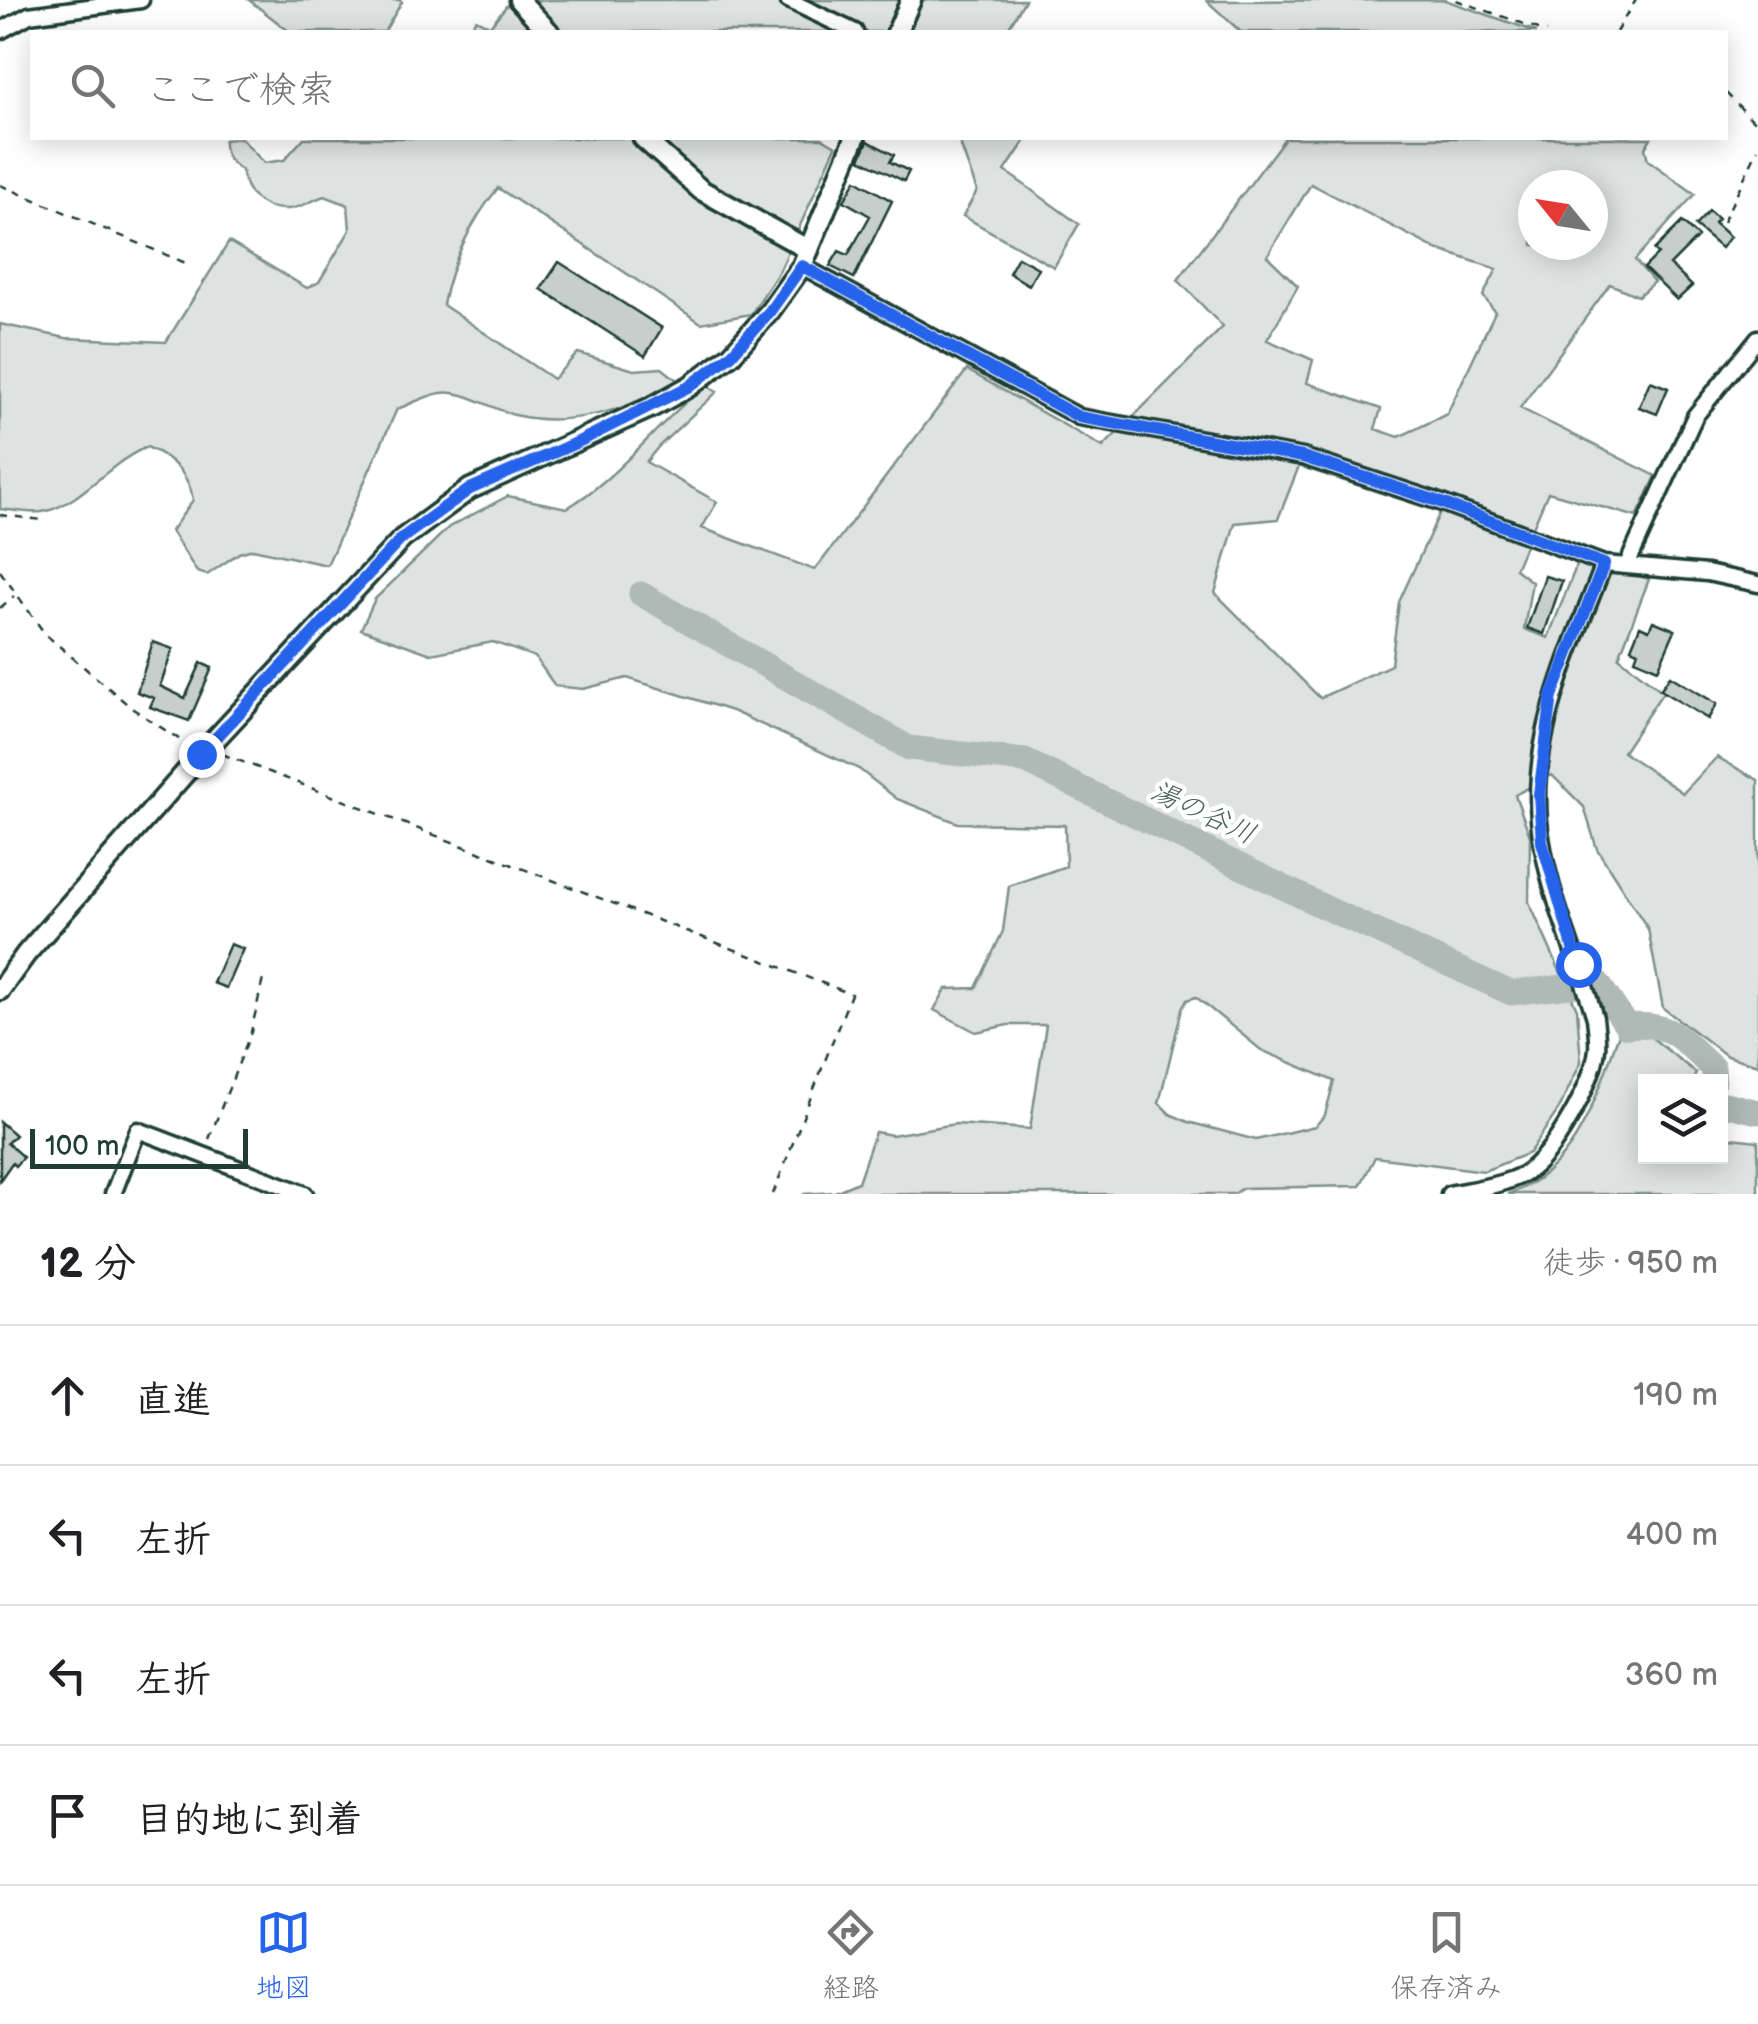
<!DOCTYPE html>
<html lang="ja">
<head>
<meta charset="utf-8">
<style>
  :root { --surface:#fff; --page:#f6f6f6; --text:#202124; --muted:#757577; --line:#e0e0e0; --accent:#2563eb }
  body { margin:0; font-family:"Balsamiq Sans","Klee One",sans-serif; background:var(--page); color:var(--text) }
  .controls { position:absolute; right:30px; bottom:30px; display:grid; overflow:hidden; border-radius:0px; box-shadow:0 5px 25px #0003 }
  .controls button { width:90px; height:90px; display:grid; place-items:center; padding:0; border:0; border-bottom:2px solid var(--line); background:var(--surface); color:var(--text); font:50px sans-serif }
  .compass { position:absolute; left:1518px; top:170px; width:90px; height:90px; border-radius:50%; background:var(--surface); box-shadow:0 5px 25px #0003; rotate:300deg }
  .scale { position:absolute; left:30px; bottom:25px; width:218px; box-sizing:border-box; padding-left:10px; border:5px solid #1f3d34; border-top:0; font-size:28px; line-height:35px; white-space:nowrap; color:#1f3d34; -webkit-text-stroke:8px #fff; paint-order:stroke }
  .stop { position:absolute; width:30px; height:30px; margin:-22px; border:8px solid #2563eb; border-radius:50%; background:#fff }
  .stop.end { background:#2563eb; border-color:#fff; box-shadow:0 2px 10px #0008 }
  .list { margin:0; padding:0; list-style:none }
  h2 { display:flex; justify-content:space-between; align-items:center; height:130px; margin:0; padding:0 40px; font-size:42px }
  h2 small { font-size:32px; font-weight:400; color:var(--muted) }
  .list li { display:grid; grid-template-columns:65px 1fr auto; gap:30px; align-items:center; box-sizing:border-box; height:140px; padding:0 40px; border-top:2px solid var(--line) }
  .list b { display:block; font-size:38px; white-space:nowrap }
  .list em { font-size:32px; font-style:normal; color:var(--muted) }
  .icon { flex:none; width:55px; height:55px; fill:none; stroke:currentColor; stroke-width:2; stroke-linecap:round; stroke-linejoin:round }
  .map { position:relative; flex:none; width:1758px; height:1194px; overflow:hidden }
  .search { position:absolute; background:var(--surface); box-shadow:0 5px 25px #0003; left:30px; right:30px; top:30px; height:110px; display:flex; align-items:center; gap:25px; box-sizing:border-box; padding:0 35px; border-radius:0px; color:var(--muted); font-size:38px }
  .sheet { height:690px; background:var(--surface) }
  nav { display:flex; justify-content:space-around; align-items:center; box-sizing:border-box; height:140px; border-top:2px solid var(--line); background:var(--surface); font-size:28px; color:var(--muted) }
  nav a { display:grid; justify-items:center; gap:5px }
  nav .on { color:var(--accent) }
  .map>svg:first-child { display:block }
  .green { fill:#dee3e2; stroke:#7e908b; stroke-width:2.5; fill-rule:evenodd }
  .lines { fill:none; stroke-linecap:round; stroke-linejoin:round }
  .river { stroke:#afbab7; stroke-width:25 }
  .building { fill:#c7cfcc; stroke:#1f3d34; stroke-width:2.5 }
  .minor-casing { stroke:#1f3d34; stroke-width:21 }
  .tertiary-casing { stroke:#1f3d34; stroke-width:25 }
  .path { stroke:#1f3d34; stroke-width:2.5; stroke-dasharray:8 8; stroke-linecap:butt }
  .minor { stroke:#fff; stroke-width:14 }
  .tertiary { stroke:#fff; stroke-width:18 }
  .route { stroke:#2563eb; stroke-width:12 }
  .labels { text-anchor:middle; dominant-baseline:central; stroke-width:9; stroke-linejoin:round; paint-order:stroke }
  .water-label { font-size:28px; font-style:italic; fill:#4a625b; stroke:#fff }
</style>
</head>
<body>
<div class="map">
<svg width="1758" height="1194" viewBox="0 0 1758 1194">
  <rect width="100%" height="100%" fill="#fff"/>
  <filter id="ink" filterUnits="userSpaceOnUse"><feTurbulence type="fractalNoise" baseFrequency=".01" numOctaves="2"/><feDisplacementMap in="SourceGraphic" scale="20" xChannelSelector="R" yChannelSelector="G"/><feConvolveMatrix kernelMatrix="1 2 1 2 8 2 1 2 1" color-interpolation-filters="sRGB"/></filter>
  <g filter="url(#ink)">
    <path class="green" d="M249 0H399L402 2 384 32H290Z
      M511 0H1025L1006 32H467L476 19 490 26Z
      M1445 0 1537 32H1241L1207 1Z
      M241 138 264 163 284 160 304 138H822L836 146 780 270 751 314 701 323 498 188C472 220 450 264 443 305L553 379 578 353 634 370 662 368 677 380C634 410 567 428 515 415 492 410 464 389 441 393 427 395 411 404 397 409L327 565 253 549 239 553 207 575 197 572 171 531 193 500C189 473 171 457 147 447 111 461 82 502 47 511 34 515 14 510 0 509V324L66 338 166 342 229 242 307 288 319 282 350 230 348 205 325 196C313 199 300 209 287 209 262 210 245 195 242 171 230 162 223 156 224 140Z
      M958 138H1027L1005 171 1079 224 1054 267 963 216 977 191Z
      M1285 138H1651L1645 148 1648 160 1695 194 1635 260 1654 282 1638 296 1610 284 1520 408 1656 476 1637 517 1548 492 1515 569 1532 582 1524 629 1548 638 1579 559 1649 579 1619 657 1663 692 1623 752 1683 793 1717 757 1758 780V1065L1727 1056 1663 1008 1648 929 1597 849 1584 807 1552 775 1515 795 1530 836 1529 902 1577 1009 1581 1062 1559 1109 1529 1153 1484 1171 1375 1157 1360 1186 1243 1188 1234 1194H803L835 1192 858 1182 875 1132 892 1135 955 1124 1030 1129 1046 1025H1008L976 1032 934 1010 946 989 976 988 1003 931 1009 886 1066 866 1065 825 958 823 897 799 859 769 732 711 627 678 583 689 555 686 535 657 493 642 431 654 361 629 375 599 449 527 508 496 567 508C620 477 657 422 707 385L717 392 659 446 646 462 717 502 702 528 815 570 967 370 1103 447 1223 327 1178 280ZM1311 184 1436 249 1497 269 1483 296 1495 312 1447 414 1399 437 1375 429 1381 409 1307 383 1313 360 1267 340 1298 286 1267 256ZM1533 185H1593V245H1533ZM1299 466 1440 512 1399 602 1391 665 1320 698 1215 593 1235 523 1278 519ZM1196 997 1261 1050 1334 1081 1325 1115 1315 1126 1256 1140 1188 1122 1170 1114 1159 1103 1182 1009 1187 1000Z
      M1620 1031 1646 1033 1696 1073 1693 1081 1646 1082V1156H1720L1721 1139 1732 1138 1758 1141V1194H1508C1578 1171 1597 1093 1620 1031Z"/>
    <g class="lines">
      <path class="river" d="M641 594 909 748 1025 761 1324 907 1511 993 1598 983 1627 1026C1673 1021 1682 1041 1713 1068L1714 1082
        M1720 1103 1758 1112"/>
    </g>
    <path class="building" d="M868 141 894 155 890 162 909 171 904 181 860 159Z
      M856 180 892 201 854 278 830 266 839 251 848 255 870 216 844 201Z
      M1709 211 1718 219 1714 223 1730 237 1721 248 1695 226Z
      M1682 222 1698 237 1670 265 1692 286 1677 300 1644 268 1658 254 1654 250Z
      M1018 257 1038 268 1029 285 1009 273Z
      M559 262 662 328 645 356 541 289Z
      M1650 381 1668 388 1657 414 1639 407Z
      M1545 576 1562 581 1544 634 1527 628Z
      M1653 621 1675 630 1658 669 1635 659 1638 651 1631 648 1640 626 1649 630Z
      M153 642 173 649 160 686 185 698 201 663 212 668 189 721 150 707 154 698 137 692Z
      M1670 676 1717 704 1708 719 1660 690Z
      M230 944 243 949 226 988 213 983Z
      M0 1122 15 1135 7 1143 23 1157 15 1166 12 1163 0 1180Z"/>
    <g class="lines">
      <defs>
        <path id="minor" d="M788 0 855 32
          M0 31 29 15 141 0
          M802 266 1079 417 1303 457 1434 500 1604 564 1707 573 1758 584
          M1627 565 1695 416 1758 338
          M113 1194 138 1130 305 1194
          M1449 1194C1473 1189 1501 1186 1524 1174 1553 1157 1594 1082 1597 1049 1598 1039 1596 1028 1595 1018 1578 960 1552 903 1542 843 1524 744 1570 654 1604 564"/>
        <path id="tertiary" d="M519 0 549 32
          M897 32 911 0
          M643 138 701 190 809 250
          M0 990 26 954 207 748 402 539 470 489 652 407 690 386 731 355 770 311 802 266 855 138"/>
      </defs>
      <use href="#minor" class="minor-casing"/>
      <use href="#tertiary" class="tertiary-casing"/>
      <path class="path" d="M1456 0 1547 32
        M1616 32 1636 0
        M1726 93 1758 126
        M0 185 188 264
        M1723 222 1758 149
        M0 515 43 520
        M0 571 45 634 133 709 188 745
        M0 608 14 596
        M222 754 851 994 773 1194
        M209 1139 251 1032 263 979"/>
      <use href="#minor" class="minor"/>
      <use href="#tertiary" class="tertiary"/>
    </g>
  </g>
  <g class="lines" filter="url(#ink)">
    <path class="route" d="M201 754 402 538 470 489 578 442 690 386 731 355 770 311 802 266 1079 417 1303 457 1434 500 1604 564 1552 696 1539 794 1542 842 1578 964"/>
  </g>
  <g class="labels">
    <g class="water-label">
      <text transform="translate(1203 813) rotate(25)">湯の谷川</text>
    </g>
  </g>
</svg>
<div class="controls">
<button><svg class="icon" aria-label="layers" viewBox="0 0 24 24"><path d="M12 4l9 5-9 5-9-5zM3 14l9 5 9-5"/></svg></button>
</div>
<svg class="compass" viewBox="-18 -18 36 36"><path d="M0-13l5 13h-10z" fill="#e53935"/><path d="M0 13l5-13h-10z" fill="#757577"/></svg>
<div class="scale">100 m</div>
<div class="stop" style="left:1578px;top:964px"></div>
<div class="stop end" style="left:201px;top:754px"></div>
<div class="search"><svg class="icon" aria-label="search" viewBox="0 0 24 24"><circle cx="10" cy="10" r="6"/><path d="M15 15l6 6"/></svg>ここで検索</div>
</div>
<section class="sheet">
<h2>12 分<small>徒歩 · 950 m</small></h2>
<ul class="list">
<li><svg class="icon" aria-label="ahead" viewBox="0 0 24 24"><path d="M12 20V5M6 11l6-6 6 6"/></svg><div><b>直進</b></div><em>190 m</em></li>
<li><svg class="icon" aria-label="left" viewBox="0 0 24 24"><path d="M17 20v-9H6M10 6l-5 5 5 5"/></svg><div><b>左折</b></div><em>400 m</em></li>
<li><svg class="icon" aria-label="left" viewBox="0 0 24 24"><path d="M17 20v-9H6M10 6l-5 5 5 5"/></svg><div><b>左折</b></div><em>360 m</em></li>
<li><svg class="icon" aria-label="arrive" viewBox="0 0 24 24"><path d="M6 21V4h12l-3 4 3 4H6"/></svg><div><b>目的地に到着</b></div></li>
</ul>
</section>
<nav>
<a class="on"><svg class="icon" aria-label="map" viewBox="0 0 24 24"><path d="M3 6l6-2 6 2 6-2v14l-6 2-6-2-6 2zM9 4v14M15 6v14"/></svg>地図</a>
<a><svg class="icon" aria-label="directions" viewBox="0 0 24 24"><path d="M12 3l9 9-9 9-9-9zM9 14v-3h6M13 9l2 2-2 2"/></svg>経路</a>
<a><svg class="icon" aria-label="saved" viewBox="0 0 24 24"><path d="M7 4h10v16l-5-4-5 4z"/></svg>保存済み</a>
</nav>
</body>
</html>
